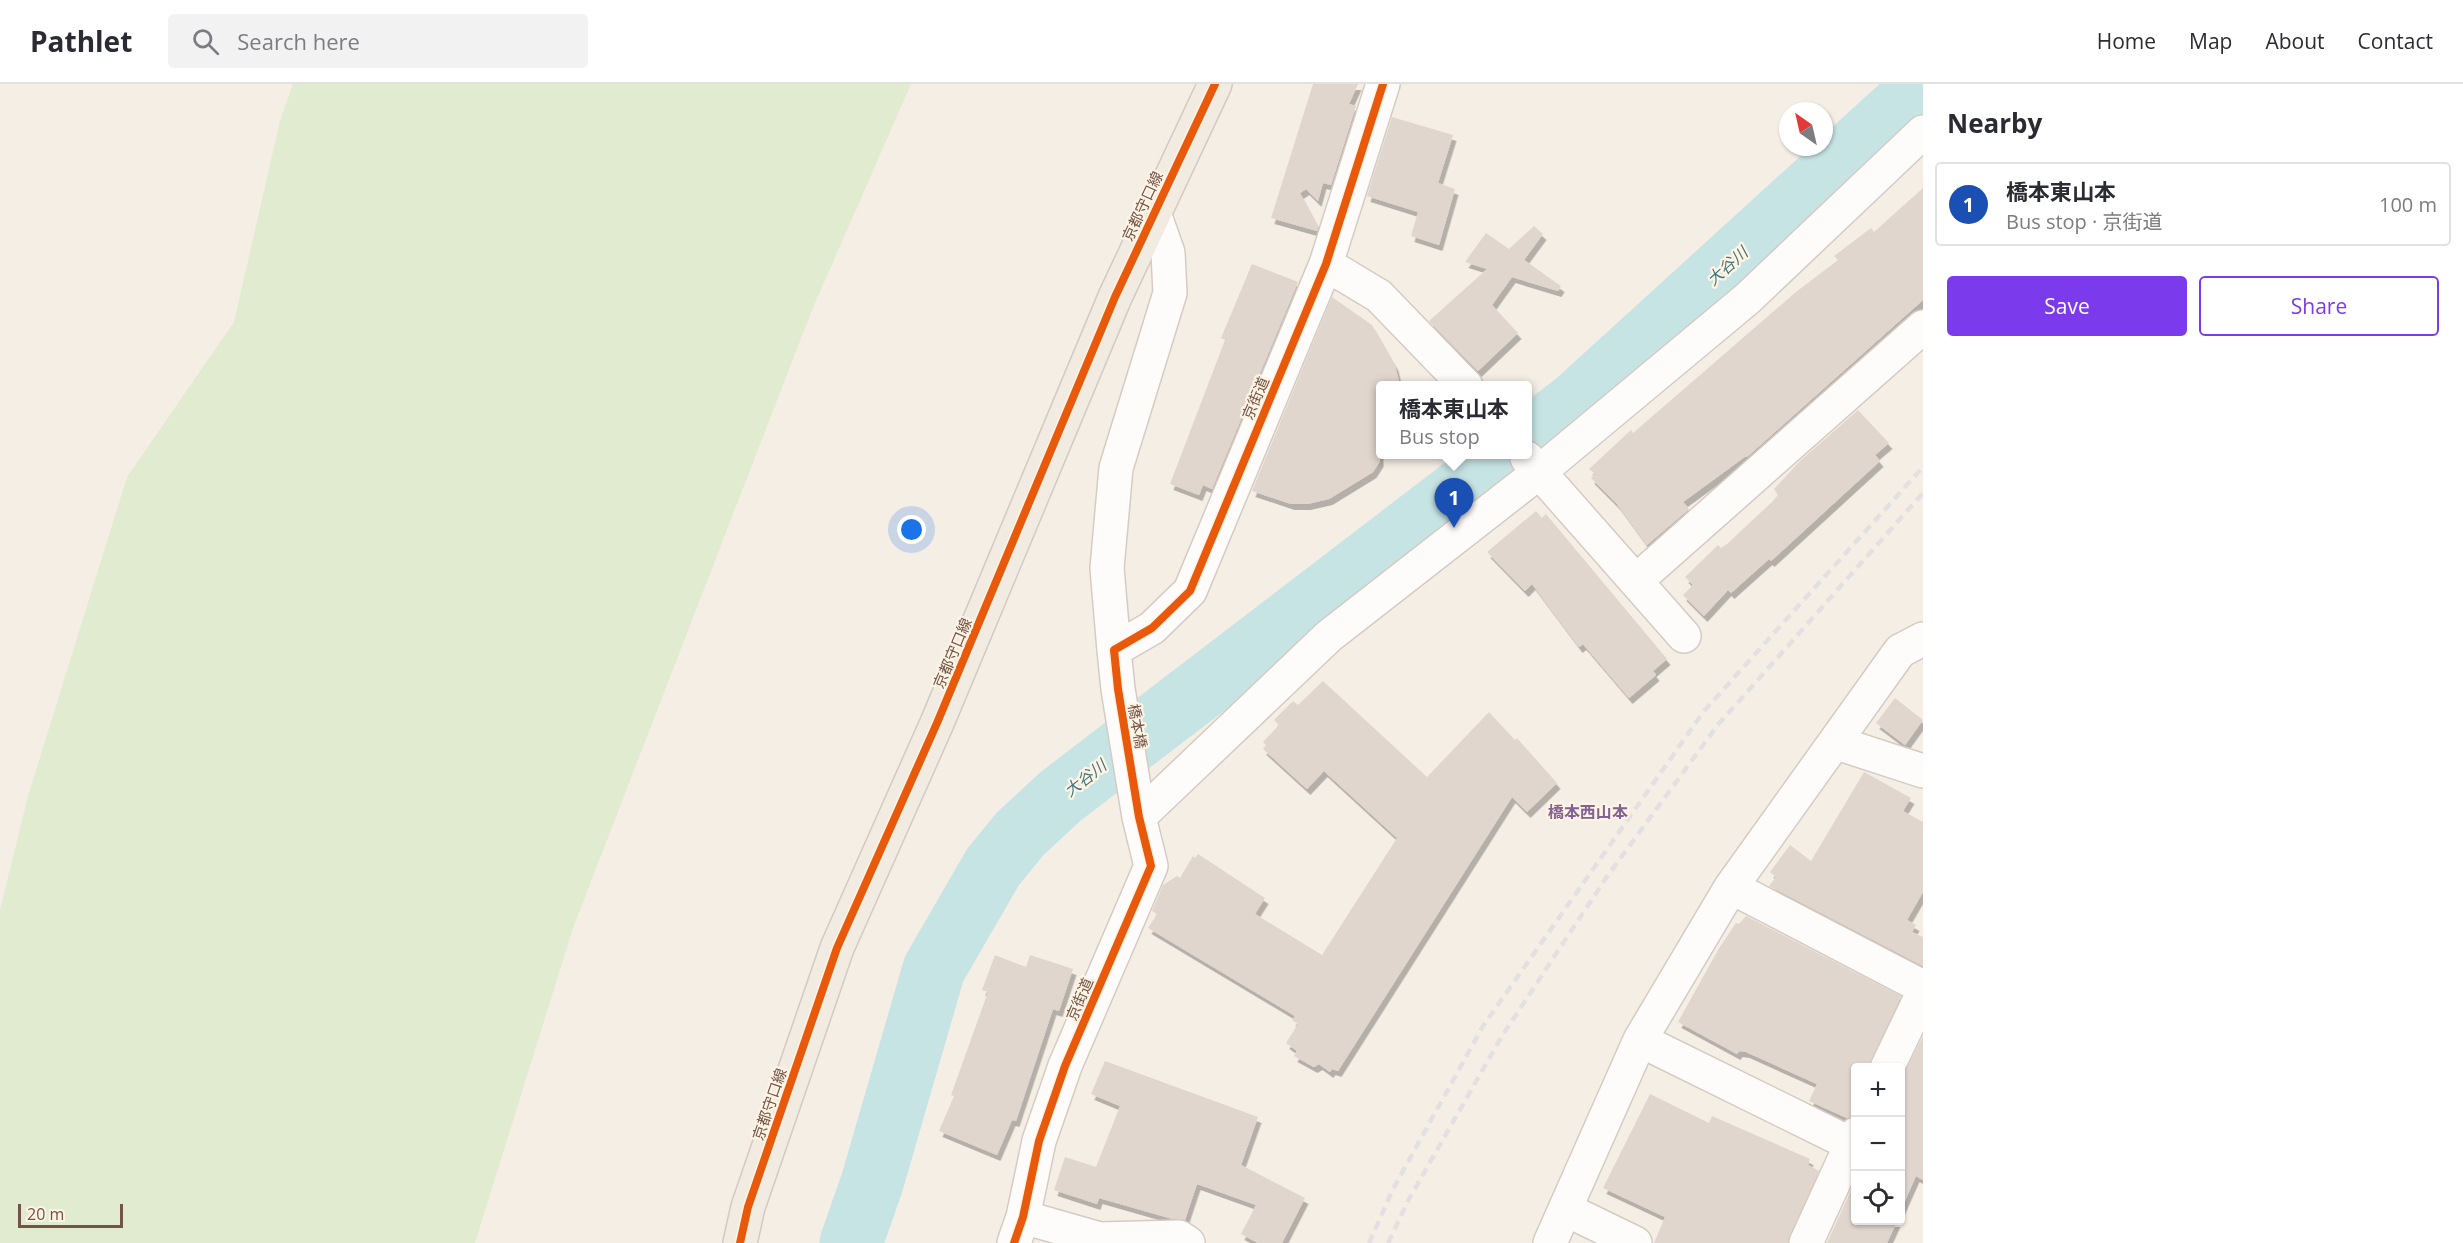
<!DOCTYPE html>
<html lang="en">
<head>
<meta charset="utf-8">
<style>
  :root { --surface:#fff; --page:#f2f2f3; --text:#2b2b33; --muted:#7c7c81; --line:#e1e1e2; --accent:#7c3aed }
  body { margin:0; font-family:"Open Sans","Noto Sans JP",sans-serif; background:var(--page); color:var(--text) }
  .controls { position:absolute; right:18px; bottom:18px; display:grid; overflow:hidden; border-radius:6px; box-shadow:0 2px 4px #0004 }
  .controls button { width:54px; height:54px; display:grid; place-items:center; padding:0; border:0; border-bottom:2px solid var(--line); background:var(--surface); color:var(--text); font:30px sans-serif }
  .compass { position:absolute; left:1779px; top:18px; width:54px; height:54px; border-radius:50%; background:var(--surface); box-shadow:0 2px 4px #0004; rotate:326deg }
  .scale { position:absolute; left:18px; bottom:15px; width:105px; box-sizing:border-box; padding-left:6px; border:3px solid #715447; border-top:0; font-size:16px; line-height:21px; white-space:nowrap; color:#715447; -webkit-text-stroke:4px #fff3e4; paint-order:stroke }
  .you { position:absolute; left:912px; top:446px; width:21px; height:21px; margin:-15px; border:4px solid #fff; border-radius:50%; background:#1a73e8; box-shadow:0 0 0 9px #1a73e833 }
  .badge { display:grid; place-items:center; width:39px; height:39px; border-radius:50%; background:var(--accent); color:#fff; font-size:20px; font-weight:700 }
  .pin { position:absolute; translate:-50% -50px; filter:drop-shadow(0 2px 3px #0008) }
  .pin::after { content:''; position:absolute; top:32px; width:21px; height:18px; background:inherit; clip-path:polygon(0 0,100% 0,50% 100%) }
  .popup { position:absolute; left:1376px; top:297px; width:156px; height:78px; box-sizing:border-box; display:grid; place-content:center; border-radius:6px; background:var(--surface); filter:drop-shadow(0 2px 4px #0005); font-size:20px; white-space:nowrap; color:var(--muted) }
  .popup b { font-size:22px; color:var(--text) }
  .popup::after { content:''; position:absolute; left:50%; top:100%; margin-left:-12px; border:12px solid transparent; border-top-color:var(--surface) }
  .list { margin:0; padding:0; list-style:none }
  h2 { display:flex; justify-content:space-between; align-items:center; height:78px; margin:0; padding:0 24px; font-size:26px }
  h2 small { font-size:20px; font-weight:400; color:var(--muted) }
  .list li { display:grid; grid-template-columns:39px 1fr auto; gap:18px; align-items:center; box-sizing:border-box; height:84px; margin:0 12px 12px; padding:0 12px; border:2px solid var(--line); border-radius:6px }
  .list b { display:block; font-size:22px; white-space:nowrap }
  .list p { margin:0; font-size:20px; white-space:nowrap; color:var(--muted) }
  .list em { font-size:20px; font-style:normal; color:var(--muted) }
  .actions { display:flex; gap:12px; padding:18px 24px }
  .actions a { flex:1; padding:14px 0; border:2px solid var(--accent); border-radius:6px; text-align:center; font-size:21px; color:var(--accent) }
  .actions .main { background:var(--accent); color:#fff }
  .icon { flex:none; width:33px; height:33px; fill:none; stroke:currentColor; stroke-width:2; stroke-linecap:round; stroke-linejoin:round }
  .map { position:relative; flex:none; width:1923px; height:1159px; overflow:hidden }
  header { display:flex; align-items:center; gap:36px; box-sizing:border-box; height:84px; padding:0 30px; background:var(--surface); border-bottom:2px solid var(--line) }
  header strong { font-size:28px }
  nav { display:flex; gap:33px; margin-inline-start:auto; font-size:21px }
  .search { width:420px; height:54px; background:var(--page); display:flex; align-items:center; gap:15px; box-sizing:border-box; padding:0 21px; border-radius:6px; color:var(--muted); font-size:22px }
  main { display:flex }
  aside { flex:1; background:var(--surface) }
  .map>svg:first-child { display:block }
  .green { fill:#e1ebcf }
  .lines { fill:none; stroke-linecap:round; stroke-linejoin:round }
  .river { stroke:#c7e4e5; stroke-width:63 }
  .building { fill:#e1d6cd; filter:url(#shadow) }
  .minor-casing { stroke:#d6cbc3; stroke-width:36 }
  .major-casing { stroke:#d4c9c3; stroke-width:36 }
  .minor { stroke:#fefcfb; stroke-width:33 }
  .major { stroke:#f2ebe2; stroke-width:33 }
  .rail { stroke:#e3e0e2; stroke-width:4.5; stroke-dasharray:9 6; stroke-linecap:butt }
  .cycleway-casing { stroke:#fff3e4; stroke-width:11 }
  .cycleway { stroke:#e8590c; stroke-width:8 }
  .labels { text-anchor:middle; dominant-baseline:central; stroke-width:4.5; stroke-linejoin:round; paint-order:stroke }
  .street-label { font-size:15px; fill:#715447; stroke:#fff3e4 }
  .water-label { font-size:16px; font-style:italic; fill:#3e777f; stroke:#fff3e4 }
  .neighbourhood-label { font-size:16px; font-weight:bold; fill:#816295; stroke:#fff3e4 }
</style>
</head>
<body>
<header>
<strong>Pathlet</strong>
<div class="search"><svg class="icon" aria-label="search" viewBox="0 0 24 24"><circle cx="10" cy="10" r="6"/><path d="M15 15l6 6"/></svg>Search here</div>
<nav><a>Home</a><a>Map</a><a>About</a><a>Contact</a></nav>
</header>
<main>
<div class="map">
<svg width="1923" height="1159" viewBox="0 0 1923 1159">
  <defs>
    <filter id="shadow"><feDropShadow dx="3.5" dy="6" stdDeviation="0" flood-color="#0004"/></filter>
  </defs>
  <rect width="100%" height="100%" fill="#f5eee5"/>
  <path class="green" d="M293 0H911L812 226 573 844 475 1159H0V826L28 712 127 393 234 238 280 37Z"/>
  <g class="lines">
    <path class="river" d="M1528 356 1576 319 1923 3
      M851 1159 872 1099 934 885 993 783 1020 750 1061 712 1508 370"/>
  </g>
  <path class="building" d="M1313 0H1358L1349 20 1356 22 1331 101 1323 99 1318 117 1306 105 1300 109 1318 143 1317 147 1271 134Z
    M1392 33 1453 51 1438 99 1455 105 1439 161 1411 152 1418 128 1367 112Z
    M1923 104V216L1747 373 1746 372 1683 418 1689 425 1647 461 1617 420 1591 394 1595 390 1589 385 1631 346 1633 349 1796 208 1838 176 1834 172 1871 144 1874 148Z
    M1534 142 1543 150 1524 176 1561 202 1558 207 1512 193 1492 221 1518 249 1478 287 1429 237 1487 185 1465 178 1486 149 1509 165Z
    M1252 180 1298 198 1212 405 1203 401 1199 411 1170 400 1225 256 1221 254Z
    M1332 213 1372 241 1395 281 1400 302H1380V377L1373 388 1329 415 1307 420H1291L1252 407Z
    M1858 326 1889 359 1875 371 1880 377 1771 477 1769 475 1731 509 1728 506 1704 532 1683 511 1693 501 1685 493 1718 461 1721 464 1727 460 1773 417 1778 411 1774 405 1800 377Z
    M1536 427 1542 434 1546 430 1667 575 1653 587 1656 591 1629 614 1583 560 1579 563 1532 500 1525 507 1487 468Z
    M1323 597 1427 693 1489 628 1515 656 1517 654 1557 699 1527 728 1512 713 1338 987 1332 985 1330 988 1319 980 1314 983 1294 972 1297 967 1286 959 1298 940 1292 936 1295 932 1148 844 1157 830 1152 827 1163 801 1177 792 1180 794 1193 772 1195 774 1198 770 1265 814 1255 830 1322 871 1397 754 1324 687 1307 705 1263 665 1266 661 1263 658 1279 641 1274 636 1293 617 1298 621Z
    M1895 614 1923 636 1905 661 1876 639Z
    M1864 688 1911 714 1903 727 1923 738V808L1907 836 1916 841 1912 848 1923 853V882L1769 802 1776 793 1770 788 1790 761 1811 777Z
    M1746 832 1901 912 1869 984H1856V1031L1847 1034 1809 1017 1817 1000 1746 968 1739 967 1737 970 1678 938 1718 866 1736 839 1739 840Z
    M995 871 1026 883 1030 871 1073 885 1059 927 1053 925 1016 1037 1012 1036 997 1071 939 1047 954 1012 951 1011 988 908 982 906Z
    M1923 952V1096L1916 1092 1900 1128V996Z
    M1105 977 1258 1033 1241 1081 1305 1114 1282 1159H1258L1241 1150 1256 1121 1197 1100 1185 1136 1169 1134 1099 1114 1097 1120 1054 1106 1065 1073 1096 1083 1120 1022 1091 1010Z
    M1650 1010 1709 1039 1712 1032 1810 1075 1808 1081 1819 1087 1788 1159H1654L1665 1133 1603 1104Z
    M1853 1102 1856 1104V1137H1897L1887 1159H1827Z"/>
  <g class="lines">
    <defs>
      <path id="minor" d="M1326 180 1379 212 1466 302
        M1527 374 1684 552
        M1636 497 1923 243
        M1114 566 1107 484 1116 384 1170 209 1168 169 1154 129
        M1837 659 1923 687
        M1139 733 1329 552 1538 389 1747 215 1923 48
        M1731 803 1900 567 1923 555
        M1640 956 1851 1060
        M1887 984 1923 909
        M1565 1125 1635 1159
        M1023 1133 1100 1155 1179 1153 1188 1159
        M1014 1159 1023 1133 1039 1057 1065 982 1151 782 1139 733 1118 605 1114 566 1152 544 1190 507 1326 180 1383 0
        M1550 1159 1640 956 1731 803 1923 903
        M1806 1159 1856 1050"/>
      <path id="major" d="M740 1159 748 1123 837 864 937 639 1115 213 1215 0"/>
    </defs>
    <use href="#minor" class="minor-casing"/>
    <use href="#major" class="major-casing"/>
    <use href="#minor" class="minor"/>
    <use href="#major" class="major"/>
    <path class="rail" d="M1369 1159 1393 1105 1483 942 1704 627 1923 383
      M1388 1159 1409 1115 1502 952 1606 794 1717 642 1923 409"/>
    <defs>
      <path id="cycleway" d="M740 1159 748 1123 837 864 937 639 1115 213 1215 0
        M1014 1159 1023 1133 1039 1057 1065 982 1151 782 1139 733 1118 605 1114 566 1152 544 1190 507 1326 180 1383 0"/>
    </defs>
    <use href="#cycleway" class="cycleway-casing"/>
    <use href="#cycleway" class="cycleway"/>
  </g>
  <g class="labels">
    <g class="street-label">
      <text transform="translate(1142 122) rotate(-65)">京都守口線</text>
      <text transform="translate(1255 314) rotate(-67)">京街道</text>
      <text transform="translate(952 569) rotate(-67)">京都守口線</text>
      <text transform="translate(1138 642) rotate(80)">橋本橋</text>
      <text transform="translate(1079 915) rotate(-67)">京街道</text>
      <text transform="translate(769 1020) rotate(-71)">京都守口線</text>
    </g>
    <g class="water-label">
      <text transform="translate(1727 182) rotate(-42)">大谷川</text>
      <text transform="translate(1085 694) rotate(-38)">大谷川</text>
    </g>
    <g class="neighbourhood-label">
      <text x="1588" y="728">橋本西山本</text>
    </g>
  </g>
</svg>
<div class="controls">
<button>+</button>
<button>−</button>
<button><svg class="icon" aria-label="locate" viewBox="0 0 24 24"><circle cx="12" cy="12" r="6"/><path d="M12 2v4M12 18v4M2 12h4M18 12h4"/></svg></button>
</div>
<svg class="compass" viewBox="-18 -18 36 36"><path d="M0-13l5 13h-10z" fill="#e53935"/><path d="M0 13l5-13h-10z" fill="#7c7c81"/></svg>
<div class="scale">20 m</div>
<div class="you"></div>
<div class="pin badge" style="left:1454px;top:444px;background:#1a4fb4">1</div>
<div class="popup"><b>橋本東山本</b>Bus stop</div>
</div>
<aside>
<h2>Nearby<small></small></h2>
<ul class="list">
<li><span class="badge" style="background:#1a4fb4">1</span><div><b>橋本東山本</b><p>Bus stop · 京街道</p></div><em>100 m</em></li>
</ul>
<div class="actions"><a class="main">Save</a><a>Share</a></div>
</aside>
</main>
</body>
</html>
